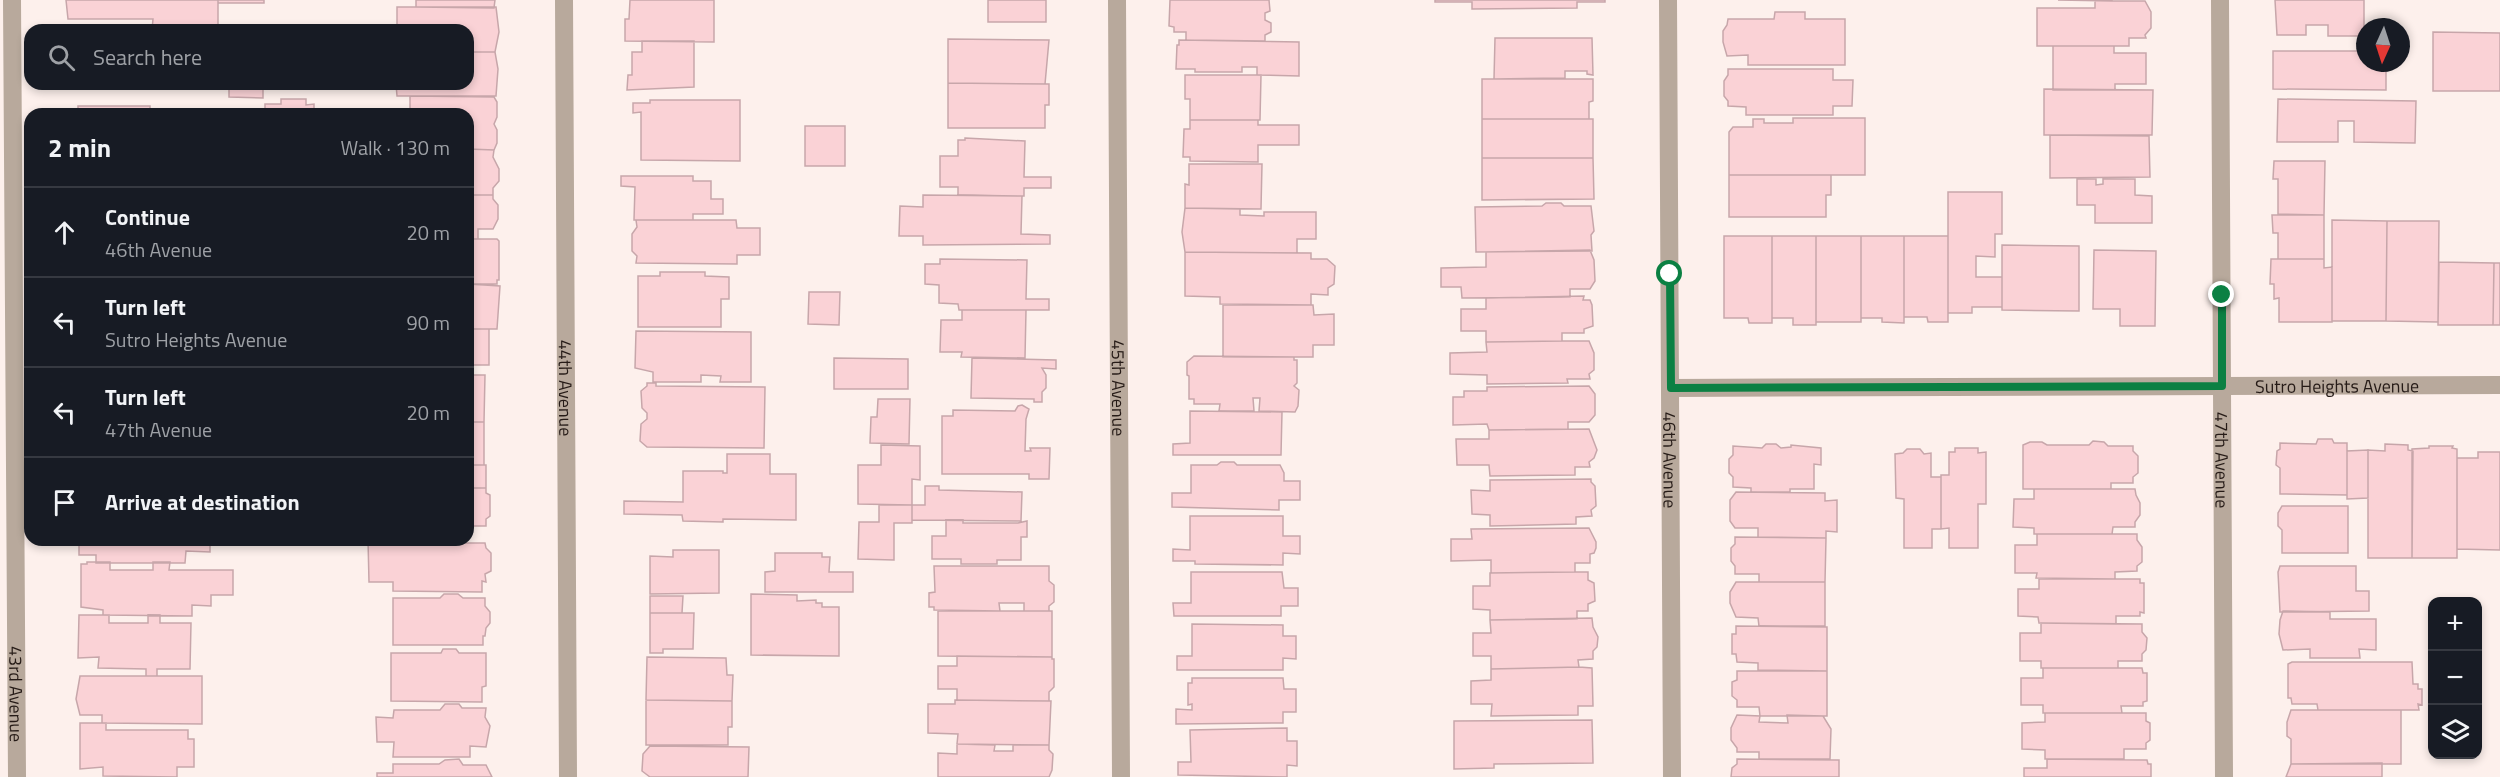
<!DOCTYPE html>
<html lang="en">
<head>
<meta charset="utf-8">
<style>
  :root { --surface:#171b24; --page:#242831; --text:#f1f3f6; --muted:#9ea1a6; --line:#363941 }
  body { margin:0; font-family:"Titillium Web",sans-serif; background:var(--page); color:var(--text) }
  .controls { position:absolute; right:18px; bottom:18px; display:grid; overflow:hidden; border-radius:12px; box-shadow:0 3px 9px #0003 }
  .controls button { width:54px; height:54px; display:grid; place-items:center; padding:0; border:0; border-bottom:2px solid var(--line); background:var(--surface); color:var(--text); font:30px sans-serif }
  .compass { position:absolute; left:2356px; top:18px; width:54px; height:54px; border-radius:50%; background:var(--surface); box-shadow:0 3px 9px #0003; rotate:183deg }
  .stop { position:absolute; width:18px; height:18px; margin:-14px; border:4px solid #0b8043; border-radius:50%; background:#fff }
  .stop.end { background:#0b8043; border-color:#fff; box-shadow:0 2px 6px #0008 }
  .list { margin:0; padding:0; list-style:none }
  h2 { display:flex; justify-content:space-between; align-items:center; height:78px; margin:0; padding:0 24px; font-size:26px }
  h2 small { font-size:20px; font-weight:400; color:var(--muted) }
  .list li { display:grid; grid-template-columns:39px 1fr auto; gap:18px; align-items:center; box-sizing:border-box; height:90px; padding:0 24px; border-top:2px solid var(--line) }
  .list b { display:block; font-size:22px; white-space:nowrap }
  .list p { margin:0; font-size:20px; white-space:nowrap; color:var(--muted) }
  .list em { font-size:20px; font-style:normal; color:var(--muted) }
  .icon { flex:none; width:33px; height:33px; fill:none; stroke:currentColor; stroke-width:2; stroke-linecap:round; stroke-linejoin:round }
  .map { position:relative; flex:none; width:2500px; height:777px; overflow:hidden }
  .search { position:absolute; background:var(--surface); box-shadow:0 3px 9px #0003; left:24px; top:24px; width:450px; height:66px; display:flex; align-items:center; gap:15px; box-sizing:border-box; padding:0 21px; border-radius:18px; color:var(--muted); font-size:22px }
  .panel { position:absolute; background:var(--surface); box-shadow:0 3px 9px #0003; left:24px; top:108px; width:450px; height:438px; border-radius:18px }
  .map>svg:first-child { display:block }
  .building { fill:#fad2d6; stroke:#c7a6aa; stroke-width:1.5 }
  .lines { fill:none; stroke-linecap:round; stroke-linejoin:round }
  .street { stroke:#b8a99c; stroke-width:18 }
  .route { stroke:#0b8043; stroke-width:8 }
  .labels { text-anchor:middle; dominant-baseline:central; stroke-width:6; stroke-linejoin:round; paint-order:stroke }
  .street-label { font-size:18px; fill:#261b17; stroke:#fff }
</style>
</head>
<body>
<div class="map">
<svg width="2500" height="777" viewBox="0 0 2500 777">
  <rect width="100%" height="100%" fill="#fdf0ec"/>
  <path class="building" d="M66 0H218V30H152L153 19H68Z
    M218 0H264V3H218Z
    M416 0H495L494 8 416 7Z
    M630 0H714V42L625 41V19H629Z
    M988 0H1046V22H988Z
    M1170 0H1269L1270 11 1265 13V20L1271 23V32L1265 35V41L1186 40V32H1174V27L1169 26Z
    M1435 0H1605V2H1577V8L1472 9V2H1435Z
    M2058 0H2112V1Z
    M2275 0H2364V36H2328V25H2306V35H2277Z
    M2095 1H2145L2151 12V28L2145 35 2146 38H2129V46H2037V8H2095Z
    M397 7H496L499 32 495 52H468V30H397Z
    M1775 12H1805V19H1845V65H1748V55L1727 56 1723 42V31L1727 25 1728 19H1774Z
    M2433 32 2500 33V91H2433Z
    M1495 38H1592L1593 75 1587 74V71H1565V78L1494 79Z
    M948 39 1049 40 1045 84 948 83Z
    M1179 40 1299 42V76L1257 75V67H1242V72H1195V69H1176L1177 45H1179Z
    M642 41H694V87L627 90 628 75H632V52H642Z
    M2053 46H2114V53H2146V84H2115V90H2053Z
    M2273 51H2365V63H2386V90L2273 89Z
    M468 52H495L498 69 496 96H397L396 84H468Z
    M1728 69H1833V80H1853L1852 106H1833V115H1746V107L1728 106V101L1724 96V81L1728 75Z
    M1185 75H1261L1260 120H1190V99H1185Z
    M1482 79H1593V101L1589 102V119H1482Z
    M948 83 1049 84V105H1045V128H948Z
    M75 84H177L149 85V89H75Z
    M229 84H263V98L229 97Z
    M2044 89 2153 90 2152 135H2044Z
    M410 96 494 97 497 102V117L494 124 497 130V143L494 150 468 149V114H410Z
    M281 99H306V105L314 104V114H265V104H281Z
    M2278 99 2416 101 2415 143 2354 142V121H2338V142H2277Z
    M650 100H740V161L641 160V112L633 113V103H650Z
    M78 106H150V114H78Z
    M1793 118H1865V175H1729V132L1733 127H1753V119H1764V123H1793Z
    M1482 119H1593V158H1482Z
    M1190 120H1258V125H1299V145H1258V162L1190 161V157H1183L1184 129H1190Z
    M805 126H845V166H805Z
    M2050 135 2149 136 2150 177 2050 178Z
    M965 138 1025 141 1024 177H1051V188H1024V196L958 195V187H940V156H958V140H965Z
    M468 149 494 150 493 157 499 169V181L493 188V195H468Z
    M1482 158H1593L1594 199 1482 200Z
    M2274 161H2325L2324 215 2278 214V179H2273Z
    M1189 164H1262L1261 209 1185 208V184L1189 185Z
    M1729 175H1831V195H1826V217H1729Z
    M621 176H693V181H711V199H723V214H693V220H634L635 187 621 186Z
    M2077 179H2096V185L2103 184V179H2135V195L2152 196V223H2095V205H2077Z
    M1948 192H2002V234H1995V257L1976 256V277H2002V307H1972V313H1948Z
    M468 195H493V199L498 205V219L493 229H478V239H468Z
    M923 195 1022 196 1021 234 1050 235V244L923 245V236H899L900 206 923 207Z
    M1546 203H1561L1564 206H1591L1594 231 1591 235 1592 251 1476 252 1475 207 1542 206Z
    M1185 208 1240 209V215L1264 216V212H1316V239H1297V253L1185 252 1182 232Z
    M2272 215H2324V259H2278V233H2273Z
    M636 220H736L737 228H760V255H737V264L636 263 637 256 632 251V234L637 227Z
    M2332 220 2387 221 2386 321H2332Z
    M2387 221H2439L2438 322 2386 321Z
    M1724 236H1772V323H1749L1748 318H1724Z
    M1772 236H1816V325H1793V318H1772Z
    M1816 236H1861V322H1816Z
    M1861 236H1904V323L1882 322V318H1861Z
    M1904 236H1948V322H1928L1927 317H1904Z
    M468 239H497L499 241V280H497V284H468Z
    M2002 245 2079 246V311L2002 310Z
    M1590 250 1594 260 1595 281 1590 289H1570V297L1462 298 1461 287H1441V268L1486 267V252Z
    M2094 250 2156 251 2155 326H2120V309H2093Z
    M1185 252 1311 253V259H1327L1335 266 1334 284 1328 288V295L1311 294V305L1220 304V297L1185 296Z
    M940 259 1027 260 1026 299H1049V310H959L958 304 939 303V285L925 284V264H940Z
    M2271 259H2324V268L2332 267V322H2279V298L2274 299V284H2270Z
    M2439 262 2494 263 2493 325H2438Z
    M2494 263H2500V325H2493Z
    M660 272H705V276L729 277V299H721V327H638V276H660Z
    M468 284 500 286 497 329H468Z
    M809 292H840L839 325 808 324Z
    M1584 296 1583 300H1590L1592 305 1593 326 1584 329V333H1562V341L1486 342V331H1461V309H1486V298Z
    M1223 305H1313L1314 315 1334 314V345H1313V357H1223Z
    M962 310H1026L1025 358 961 357 962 352H940L941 320H962Z
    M468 329H489V365H468Z
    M636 331 751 332V382H720L721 376 701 375V382H653V372L635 368Z
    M1562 341H1589L1594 353V370L1589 374 1590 379H1567L1568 383 1487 384V375L1450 374V353L1487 352 1486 342Z
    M1194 356 1294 357V360H1297V383L1294 386 1299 390 1298 406 1295 412 1259 411 1260 398H1253L1254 411H1219L1220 404H1194V399H1189V376L1187 375V362Z
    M834 358 908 359V389H834Z
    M972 358 1056 360V369L1042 368 1046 375V388L1042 392V402H1034V399L971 398Z
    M468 375H485L484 422H468Z
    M647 383H656V386L765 387 764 448 647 447 640 441 641 424 647 419V413L642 408 641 391 647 386Z
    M1589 386 1595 394V415L1589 422H1568V429L1489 430 1487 424 1453 425V397H1464V391H1487V387Z
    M878 399H910L909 444 870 443 871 417H877Z
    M1022 405 1029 409 1026 419 1025 451H1031L1030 448H1050L1049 479H1029V474H942V416H953V410L1015 411 1018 406Z
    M1190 411 1282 412 1281 455H1173V444L1190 443Z
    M468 422H484V465H468Z
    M1589 429 1597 450 1594 458 1589 462 1590 467H1575V475L1490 476 1489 465H1457L1456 439H1489V430Z
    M2318 439H2332L2334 443H2347V495L2280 494V468L2276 465 2277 451 2280 449V443L2316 444Z
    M2093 441 2104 442 2108 446H2133V451L2138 456V473L2133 477V483H2111V489H2023V445L2030 442H2042L2047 445H2089Z
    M1766 444H1776L1781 448 1791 447V445L1821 448V465L1814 464V489H1790V492H1751V488L1733 487V477L1729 473V459L1733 455V446L1762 448Z
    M2385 444 2408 445V450L2413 451 2412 558H2368V450L2385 451Z
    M881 445 920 446V480L912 479V505L858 504V465H881Z
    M2429 446H2453L2452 448 2457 449V558H2412V449L2429 448Z
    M1955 448H1978V453L1986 452V504H1978V548H1949V528L1941 529V475H1949V452H1955Z
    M1907 449H1920L1924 454 1931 453V477H1941V529H1932V548H1904V499L1896 498 1895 454 1903 453Z
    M2368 450V498L2347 499V451Z
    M2478 452H2500V550L2457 549V458H2478Z
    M727 454H770V474H796V520L723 519V522L683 521 682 515 624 514V501L683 502V471H723V473H727Z
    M1221 462H1234L1237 465H1280L1284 473V481H1300V500H1279V510L1172 507V493H1191V465H1217Z
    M468 465H486V488H468Z
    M1591 479V482L1595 486 1596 506 1591 510 1592 516 1576 517V524L1490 526V515L1472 514 1471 490 1490 491V480Z
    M925 486H939V490L1022 492 1021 521 912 520V505H925Z
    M468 488H486V493L490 495V516L486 519V526H471V536H468Z
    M2034 489H2135L2136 495 2140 503V515L2135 522V527H2113L2112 534H2034V528L2013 527 2014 499H2034Z
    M1736 492 1825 493V501L1837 500V532L1826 531V538L1758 537V528H1735L1730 521V500Z
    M879 505H912V523H894V560L858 559 859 522H879Z
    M2282 506H2348V553H2282V530L2278 526V513Z
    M1190 516H1283V536H1300V554L1283 553V565L1195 564V561H1173V549L1190 550Z
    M946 520H963V523H1018L1027 521V537H1021V560H997V564H961V559H932V536H946Z
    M1589 528 1596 542V548L1594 553 1590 554V563H1575V572L1491 573V560L1451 561V539H1472L1471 529Z
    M2037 534H2137V540L2142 547V562L2137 566V571L2115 572V579L2036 578 2037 573H2015V545H2037Z
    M1735 537 1826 538 1825 582H1759V574H1735V566L1731 561V548L1735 544Z
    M79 540H210V552L186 551 185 563H96V555H79Z
    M368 540 439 543 442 540H459L461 543H485L486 548 491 553V571L485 574 486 582 482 581V592L393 591V582H369Z
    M673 550H719V593L650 594V556L673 557Z
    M775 553H822V557H830L829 572H853V592H765V572L775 571Z
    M87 562H110V570H153V562H170L169 570H233V595H211V606L192 605V616L103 615V610L81 607V564H87Z
    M934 566H1049V581L1054 585V602L1049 606V611H1024V603H999L1000 611 934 610V607H929V593L935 592Z
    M2280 566H2356V591H2369V611L2280 612 2278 572Z
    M1191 572H1282L1284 588H1298V606H1281V616H1174L1173 603H1191Z
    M1575 572H1588V580L1594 583 1595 601 1588 604V611H1577V619L1490 620V610L1473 609V586H1490V573Z
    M2039 579H2140V583H2144V613L2140 612V616H2116V624L2039 623 2038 617 2018 616V589H2039Z
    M1736 582H1825V626H1759L1758 618 1736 617 1730 603V592Z
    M444 594H458L463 598H485V606L490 612V623L486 628 485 636H483V645H393V598H440Z
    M751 594 797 595V601L816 600V603H822V607H839V656L751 655Z
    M650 596H683L682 613H650Z
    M938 611H1052V657L938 656Z
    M2283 611 2330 612V619H2376V650L2359 649 2360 658H2310V649L2283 650 2279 634 2280 620Z
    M650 613H694L693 649H663V653H650Z
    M79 615H109V623H148V615H160V623H191L190 669H157V676H146V669L98 668 99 657 78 658Z
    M1592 618 1593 627 1598 637 1597 647 1593 651V659L1578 660 1579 667 1491 669V656H1473V633H1491L1490 620Z
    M2041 623 2142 624V632L2147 638 2146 650 2142 654V661H2118V668H2041V661H2020V633H2041Z
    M1192 624 1283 625V636H1296V659L1283 658V670H1177V656H1192Z
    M1736 626 1827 627V671L1758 670V663L1737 662 1736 654H1732V634H1736Z
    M443 649H456L459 653H486V686L482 687V702L391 701V653H441Z
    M957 656 1052 657V659H1054V687L1049 692V701L957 700V689H938V666H957Z
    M647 657 726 658 727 675H733L732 701 646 700Z
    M2292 662H2412L2413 684H2418V689H2422V705L2418 704 2419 710H2318L2317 704H2292L2291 698H2288V664Z
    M1579 667 1592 668 1593 706H1578V715L1491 716 1492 704H1471V681L1491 680V669Z
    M2043 668H2142L2143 673H2147V701L2143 702V706H2121L2122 713H2043V705H2021V678H2043Z
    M1737 671H1827V716H1760L1759 707H1737V700L1732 696V682L1737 680Z
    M80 676H202V724L102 723V715H80L76 699Z
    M1192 678H1283L1284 689H1296V712H1283V723L1176 724V709L1192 710V704L1188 705V683H1192Z
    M646 700 732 701V727H728V745H646Z
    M955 700 1051 701 1049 745 957 744 958 734 928 733V704H955Z
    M445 704H459L462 708H486L485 717 490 726 486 747 470 746V757H393L394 742H377L376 717 393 718 394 710H440Z
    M2291 710H2401V764H2291V739L2287 736V722Z
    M2045 713H2146V721L2150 723V740L2146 743V749H2124V759H2045V750L2022 749V723L2045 722Z
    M1737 715 1760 716 1759 722 1788 723 1787 715 1823 716 1831 729 1830 759H1759V752H1737V748L1731 740V728Z
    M1592 720 1593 763 1494 764V768L1454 769V721Z
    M80 723H106V730H188V739H194V767H177V777L103 776V767L80 769Z
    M1287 728V741H1297V766L1287 765V777L1178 775V762H1191L1190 730Z
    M957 744 995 745 994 751H1013V745H1049V750L1053 754 1052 770 1049 777H938V753L957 754Z
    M650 746 749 747 748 777H650L642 771 643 754Z
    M459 759 463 765H486L492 777H377V773H393V764H439L445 760Z
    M1737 759 1839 760V777H1731L1732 768 1737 764Z
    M2047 759 2147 760 2148 764H2151V777H2024V768H2047Z
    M2382 763V777H2286L2291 764Z"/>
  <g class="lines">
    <g class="street">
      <path id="s1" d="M12 0 17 777"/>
      <path id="s2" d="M564 0 568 777"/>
      <path id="s3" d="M1117 0 1121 777"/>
      <path id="s4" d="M1668 0 1672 777"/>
      <path id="s5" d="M2220 0 2224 777"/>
      <path id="s6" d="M1671 388 2500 385"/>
    </g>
  </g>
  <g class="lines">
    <path class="route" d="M1670 274 1671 388 2222 386V295"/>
  </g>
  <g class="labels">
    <g class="street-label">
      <text stroke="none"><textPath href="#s6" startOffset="666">Sutro Heights Avenue</textPath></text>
      <text stroke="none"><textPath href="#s3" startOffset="388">45th Avenue</textPath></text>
      <text stroke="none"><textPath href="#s2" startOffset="388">44th Avenue</textPath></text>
      <text stroke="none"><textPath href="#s4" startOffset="460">46th Avenue</textPath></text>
      <text stroke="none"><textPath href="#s5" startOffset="460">47th Avenue</textPath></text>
      <text stroke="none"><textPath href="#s1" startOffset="694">43rd Avenue</textPath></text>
    </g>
  </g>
</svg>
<div class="controls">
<button>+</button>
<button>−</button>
<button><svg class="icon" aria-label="layers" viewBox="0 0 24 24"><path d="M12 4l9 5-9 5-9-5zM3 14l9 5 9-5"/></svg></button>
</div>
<svg class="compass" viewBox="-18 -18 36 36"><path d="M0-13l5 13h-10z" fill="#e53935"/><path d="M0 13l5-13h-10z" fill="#9ea1a6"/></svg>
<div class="stop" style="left:1670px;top:274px"></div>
<div class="stop end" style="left:2222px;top:295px"></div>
<div class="search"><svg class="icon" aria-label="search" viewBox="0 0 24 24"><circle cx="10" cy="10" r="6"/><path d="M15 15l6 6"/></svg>Search here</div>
<section class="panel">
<h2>2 min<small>Walk · 130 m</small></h2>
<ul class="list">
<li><svg class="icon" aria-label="ahead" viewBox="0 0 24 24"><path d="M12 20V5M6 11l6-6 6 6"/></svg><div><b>Continue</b><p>46th Avenue</p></div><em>20 m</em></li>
<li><svg class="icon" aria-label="left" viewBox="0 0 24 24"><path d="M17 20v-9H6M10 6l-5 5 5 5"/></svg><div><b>Turn left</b><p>Sutro Heights Avenue</p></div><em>90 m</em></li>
<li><svg class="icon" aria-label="left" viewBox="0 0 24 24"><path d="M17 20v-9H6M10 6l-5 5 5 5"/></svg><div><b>Turn left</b><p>47th Avenue</p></div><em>20 m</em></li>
<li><svg class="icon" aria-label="arrive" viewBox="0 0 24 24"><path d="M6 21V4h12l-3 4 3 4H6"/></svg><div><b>Arrive at destination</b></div></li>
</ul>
</section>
</div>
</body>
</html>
